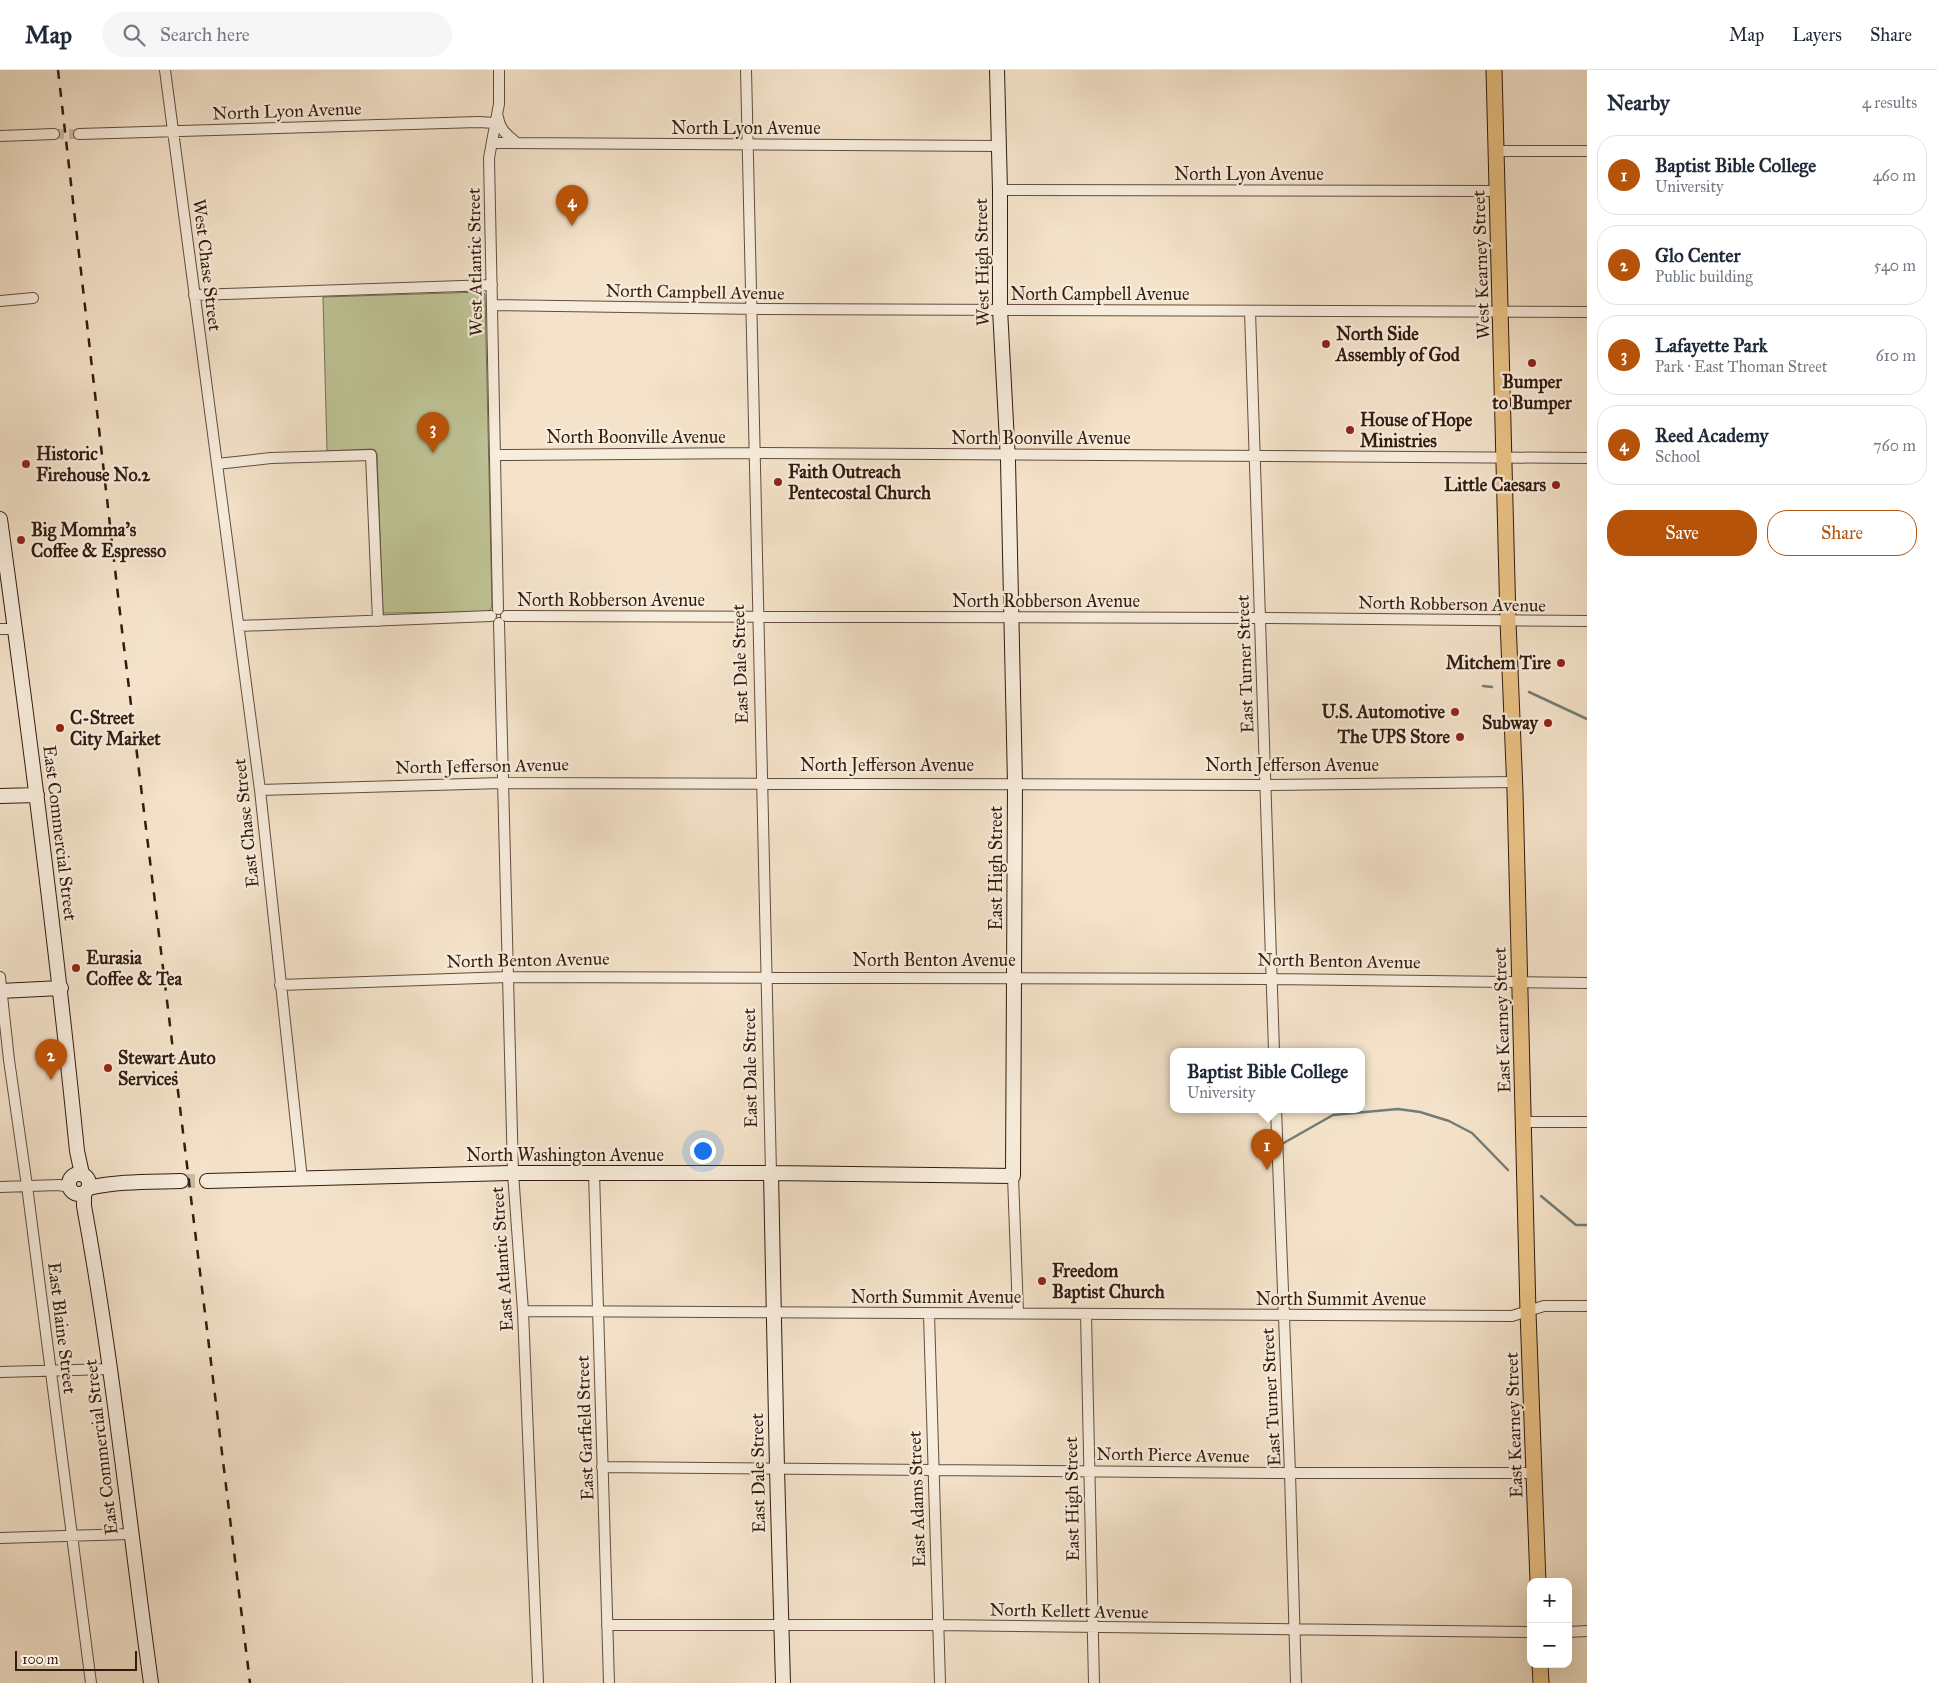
<!DOCTYPE html>
<html lang="en">
<head>
<meta charset="utf-8">
<style>
  :root { --surface:#fff; --page:#f6f6f7; --text:#1f2937; --muted:#747a83; --line:#e0e1e3; --accent:#b45309 }
  body { margin:0; font-family:"IM FELL Great Primer",serif; background:var(--page); color:var(--text) }
  .controls { position:absolute; right:15px; bottom:15px; display:grid; overflow:hidden; border-radius:10px; box-shadow:0 5px 20px #0002 }
  .controls button { width:45px; height:45px; display:grid; place-items:center; padding:0; border:0; border-bottom:1px solid var(--line); background:var(--surface); color:var(--text); font:25px sans-serif }
  .scale { position:absolute; left:15px; bottom:12px; width:122px; box-sizing:border-box; padding-left:5px; border:2px solid #321b0f; border-top:0; font-size:14px; line-height:18px; white-space:nowrap; color:#321b0f; -webkit-text-stroke:4px #f8eddd; paint-order:stroke }
  .you { position:absolute; left:702px; top:1080px; width:18px; height:18px; margin:-12px; border:4px solid #fff; border-radius:50%; background:#1a73e8; box-shadow:0 0 0 8px #1a73e833 }
  .badge { display:grid; place-items:center; width:32px; height:32px; border-radius:50%; background:var(--accent); color:#fff; font-size:16px; font-weight:700 }
  .pin { position:absolute; translate:-50% -41px; filter:drop-shadow(0 1px 2px #0008) }
  .pin::after { content:''; position:absolute; top:26px; width:18px; height:15px; background:inherit; clip-path:polygon(0 0,100% 0,50% 100%) }
  .popup { position:absolute; left:1170px; top:978px; width:195px; height:65px; box-sizing:border-box; display:grid; place-content:center; border-radius:10px; background:var(--surface); filter:drop-shadow(0 1px 4px #0005); font-size:16px; white-space:nowrap; color:var(--muted) }
  .popup b { font-size:19px; color:var(--text) }
  .popup::after { content:''; position:absolute; left:50%; top:100%; margin-left:-10px; border:10px solid transparent; border-top-color:var(--surface) }
  .list { margin:0; padding:0; list-style:none }
  h2 { display:flex; justify-content:space-between; align-items:center; height:65px; margin:0; padding:0 20px; font-size:21px }
  h2 small { font-size:16px; font-weight:400; color:var(--muted) }
  .list li { display:grid; grid-template-columns:32px 1fr auto; gap:15px; align-items:center; box-sizing:border-box; height:80px; margin:0 10px 10px; padding:0 10px; border:1px solid var(--line); border-radius:20px }
  .list b { display:block; font-size:19px; white-space:nowrap }
  .list p { margin:0; font-size:16px; white-space:nowrap; color:var(--muted) }
  .list em { font-size:16px; font-style:normal; color:var(--muted) }
  .actions { display:flex; gap:10px; padding:15px 20px }
  .actions a { flex:1; padding:11px 0; border:1px solid var(--accent); border-radius:20px; text-align:center; font-size:18px; color:var(--accent) }
  .actions .main { background:var(--accent); color:#fff }
  .icon { flex:none; width:28px; height:28px; fill:none; stroke:currentColor; stroke-width:2; stroke-linecap:round; stroke-linejoin:round }
  .map { position:relative; flex:none; width:1587px; height:1613px; overflow:hidden }
  header { display:flex; align-items:center; gap:30px; box-sizing:border-box; height:70px; padding:0 25px; background:var(--surface); border-bottom:1px solid var(--line) }
  header strong { font-size:24px }
  nav { display:flex; gap:28px; margin-inline-start:auto; font-size:18px }
  .search { width:350px; height:45px; background:var(--page); display:flex; align-items:center; gap:12px; box-sizing:border-box; padding:0 18px; border-radius:28px; color:var(--muted); font-size:19px }
  main { display:flex }
  aside { flex:1; background:var(--surface) }
  .map>svg:first-child { display:block }
  .green { fill:#bec395; stroke:#786f52 }
  .lines { fill:none; stroke-linecap:round; stroke-linejoin:round }
  .stream { stroke:#737c77; stroke-width:2.5 }
  .street-tunnel { stroke:#cdbba5; stroke-width:10; stroke-dasharray:10 5; stroke-linecap:butt }
  .secondary-tunnel { stroke:#cdbba5; stroke-width:14; stroke-dasharray:14 7; stroke-linecap:butt }
  .street-casing { stroke:#624d3e; stroke-width:12 }
  .secondary-casing { stroke:#321b0f; stroke-width:16 }
  .primary-casing { stroke:#321b0f; stroke-width:17 }
  .street { stroke:#f8eddd; stroke-width:10 }
  .secondary { stroke:#f8eddd; stroke-width:14 }
  .primary { stroke:#eac285; stroke-width:15 }
  .rail { stroke:#321b0f; stroke-width:2.5; stroke-dasharray:9 9; stroke-linecap:butt }
  .poi-dot { fill:#8f2418; stroke:#f8eddd; stroke-width:2 }
  .labels { text-anchor:middle; dominant-baseline:central; stroke-width:4.5; stroke-linejoin:round; paint-order:stroke }
  .street-label { font-size:18px; fill:#321b0f; stroke:#f8eddd }
  .poi-label { font-size:18px; font-weight:bold; fill:#321b0f; stroke:#f8eddd; text-anchor:start }
</style>
</head>
<body>
<header>
<strong>Map</strong>
<div class="search"><svg class="icon" aria-label="search" viewBox="0 0 24 24"><circle cx="10" cy="10" r="6"/><path d="M15 15l6 6"/></svg>Search here</div>
<nav><a>Map</a><a>Layers</a><a>Share</a></nav>
</header>
<main>
<div class="map">
<svg width="1587" height="1613" viewBox="0 0 1587 1613">
  <rect width="100%" height="100%" fill="#f4e3ca"/>
  <filter id="stains"><feTurbulence type="fractalNoise" baseFrequency=".004" numOctaves="4"/><feColorMatrix values="0 0 0 0 .2 0 0 0 0 .09 0 0 0 0 .02 0 0 0 .5 -.17"/></filter>
  <radialGradient id="worn" r=".72"><stop offset=".6" stop-color="#630" stop-opacity="0"/><stop offset="1" stop-color="#630" stop-opacity=".3"/></radialGradient>
  <path class="green" d="M482 222 485 224 492 537 490 540 483 542 383 543 377 384 375 380 372 379 327 381 323 227Z"/>
  <g class="lines">
    <path class="stream" d="M1483 616 1492 617
      M1529 622 1587 649
      M1282 1074 1333 1045 1398 1039 1420 1042 1449 1051 1472 1063 1508 1100
      M1541 1126 1576 1155H1587"/>
    <path class="street-tunnel" d="M54 64H79"/>
    <path class="secondary-tunnel" d="M181 1111H207"/>
    <defs>
      <path id="street" d="M165 0 260 720 302 1109
        M746 0 771 1103
        M498 47C500 60 507 65 517 73
        M79 64 478 52 495 53
        M0 66 54 64
        M493 73 999 76
        M1496 81H1587
        M1000 120 1497 121
        M194 225 492 215
        M0 231 33 228
        M492 235 759 239 1587 242
        M1250 241 1274 981
        M495 385 753 383 1587 388
        M217 394 271 388 371 385 378 551
        M498 539 489 88 499 34V0
        M506 546 1260 548 1587 551
        M499 553 513 1103 523 1241 538 1613
        M239 556 491 546
        M0 559H15
        M260 720 502 713 1265 715 1514 712
        M0 907 9 990 27 1116 91 1613
        M280 915 508 907 1272 909 1587 913
        M1276 1039 1290 1403 1296 1613
        M1524 1052H1587
        M594 1103 609 1613
        M1013 1106 1018 1243
        M0 1117 59 1115 69 1117
        M523 1241 1512 1246 1544 1236H1587
        M929 1244 940 1613
        M1086 1244 1094 1613
        M0 1302 111 1299
        M602 1397 1279 1403H1534
        M0 1468 130 1464
        M607 1555H937L1531 1562
        M1568 1562 1587 1561"/>
      <path id="secondary" d="M0 449C29 660 56 870 77 1081L82 1104
        M0 726 37 725
        M0 921 61 918
        M771 1103 777 1399 783 1613
        M69 1114a10 10 0 1 1 20 0a10 10 0 1 1-20 0Z
        M207 1111 513 1103H771L1013 1106 1015 714 1008 391 1000 239V120L997 0
        M89 1118C118 1111 151 1112 181 1111
        M84 1123V1136C113 1294 129 1454 151 1613"/>
      <path id="primary" d="M1494 0 1508 551 1515 722 1528 1242 1538 1512
        M1540 1594 1541 1613"/>
    </defs>
    <use href="#street" class="street-casing"/>
    <use href="#secondary" class="secondary-casing"/>
    <use href="#primary" class="primary-casing"/>
    <use href="#street" class="street"/>
    <use href="#secondary" class="secondary"/>
    <use href="#primary" class="primary"/>
    <path class="rail" d="M58 0 123 569 250 1613"/>
  </g>
  <g class="poi-dot">
    <circle cx="1326" cy="274" r="5"/>
    <circle cx="1532" cy="293" r="5"/>
    <circle cx="1350" cy="360" r="5"/>
    <circle cx="26" cy="394" r="5"/>
    <circle cx="778" cy="412" r="5"/>
    <circle cx="1556" cy="415" r="5"/>
    <circle cx="21" cy="470" r="5"/>
    <circle cx="1561" cy="593" r="5"/>
    <circle cx="1455" cy="642" r="5"/>
    <circle cx="1548" cy="653" r="5"/>
    <circle cx="60" cy="658" r="5"/>
    <circle cx="1460" cy="667" r="5"/>
    <circle cx="76" cy="898" r="5"/>
    <circle cx="108" cy="998" r="5"/>
    <circle cx="1042" cy="1211" r="5"/>
  </g>
  <g class="labels">
    <g class="street-label">
      <text transform="translate(287 41) rotate(-2)">North Lyon Avenue</text>
      <text x="746" y="58">North Lyon Avenue</text>
      <text x="1249" y="104">North Lyon Avenue</text>
      <text transform="translate(475 192) rotate(-91)">West Atlantic Street</text>
      <text transform="translate(982 192) rotate(-91)">West High Street</text>
      <text transform="translate(207 195) rotate(83)">West Chase Street</text>
      <text transform="translate(1481 195) rotate(-92)">West Kearney Street</text>
      <text transform="translate(695 222) rotate(1)">North Campbell Avenue</text>
      <text x="1100" y="224">North Campbell Avenue</text>
      <text x="636" y="367">North Boonville Avenue</text>
      <text x="1041" y="368">North Boonville Avenue</text>
      <text x="611" y="530">North Robberson Avenue</text>
      <text x="1046" y="531">North Robberson Avenue</text>
      <text transform="translate(1452 534) rotate(1)">North Robberson Avenue</text>
      <text transform="translate(740 594) rotate(-92)">East Dale Street</text>
      <text transform="translate(1245 594) rotate(-92)">East Turner Street</text>
      <text x="887" y="695">North Jefferson Avenue</text>
      <text x="1292" y="695">North Jefferson Avenue</text>
      <text transform="translate(482 696) rotate(-1)">North Jefferson Avenue</text>
      <text transform="translate(246 753) rotate(-96)">East Chase Street</text>
      <text transform="translate(60 763) rotate(83)">East Commercial Street</text>
      <text transform="translate(996 798) rotate(-90)">East High Street</text>
      <text transform="translate(528 890) rotate(-1)">North Benton Avenue</text>
      <text x="934" y="890">North Benton Avenue</text>
      <text transform="translate(1339 891) rotate(1)">North Benton Avenue</text>
      <text transform="translate(1502 950) rotate(-92)">East Kearney Street</text>
      <text transform="translate(750 998) rotate(-91)">East Dale Street</text>
      <text x="565" y="1085">North Washington Avenue</text>
      <text transform="translate(502 1189) rotate(-94)">East Atlantic Street</text>
      <text x="936" y="1227">North Summit Avenue</text>
      <text x="1341" y="1229">North Summit Avenue</text>
      <text transform="translate(62 1258) rotate(83)">East Blaine Street</text>
      <text transform="translate(1271 1327) rotate(-93)">East Turner Street</text>
      <text transform="translate(1514 1355) rotate(-92)">East Kearney Street</text>
      <text transform="translate(585 1358) rotate(-92)">East Garfield Street</text>
      <text transform="translate(101 1377) rotate(-97)">East Commercial Street</text>
      <text transform="translate(1173 1385) rotate(1)">North Pierce Avenue</text>
      <text transform="translate(758 1403) rotate(-91)">East Dale Street</text>
      <text transform="translate(917 1429) rotate(-92)">East Adams Street</text>
      <text transform="translate(1072 1429) rotate(-91)">East High Street</text>
      <text transform="translate(1069 1541) rotate(1)">North Kellett Avenue</text>
    </g>
    <g class="poi-label">
      <text x="1336" y="264">North Side<tspan x="1336" dy="21">Assembly of God</tspan></text>
      <text x="1532" y="312" text-anchor="middle">Bumper<tspan x="1532" dy="21">to Bumper</tspan></text>
      <text x="1360" y="350">House of Hope<tspan x="1360" dy="21">Ministries</tspan></text>
      <text x="36" y="384">Historic<tspan x="36" dy="21">Firehouse No.2</tspan></text>
      <text x="788" y="402">Faith Outreach<tspan x="788" dy="21">Pentecostal Church</tspan></text>
      <text x="1546" y="415" text-anchor="end">Little Caesars</text>
      <text x="31" y="460">Big Momma's<tspan x="31" dy="21">Coffee &amp; Espresso</tspan></text>
      <text x="1551" y="593" text-anchor="end">Mitchem Tire</text>
      <text x="1445" y="642" text-anchor="end">U.S. Automotive</text>
      <text x="70" y="648">C-Street<tspan x="70" dy="21">City Market</tspan></text>
      <text x="1538" y="653" text-anchor="end">Subway</text>
      <text x="1450" y="667" text-anchor="end">The UPS Store</text>
      <text x="86" y="888">Eurasia<tspan x="86" dy="21">Coffee &amp; Tea</tspan></text>
      <text x="118" y="988">Stewart Auto<tspan x="118" dy="21">Services</tspan></text>
      <text x="1052" y="1201">Freedom<tspan x="1052" dy="21">Baptist Church</tspan></text>
    </g>
  </g>
  <rect width="100%" height="100%" filter="url(#stains)"/>
  <rect width="100%" height="100%" fill="url(#worn)"/>
</svg>
<div class="controls">
<button>+</button>
<button>−</button>
</div>
<div class="scale">100 m</div>
<div class="you"></div>
<div class="pin badge" style="left:1267px;top:1100px">1</div>
<div class="popup"><b>Baptist Bible College</b>University</div>
<div class="pin badge" style="left:51px;top:1010px">2</div>
<div class="pin badge" style="left:433px;top:383px">3</div>
<div class="pin badge" style="left:572px;top:156px">4</div>
</div>
<aside>
<h2>Nearby<small>4 results</small></h2>
<ul class="list">
<li><span class="badge">1</span><div><b>Baptist Bible College</b><p>University</p></div><em>460 m</em></li>
<li><span class="badge">2</span><div><b>Glo Center</b><p>Public building</p></div><em>540 m</em></li>
<li><span class="badge">3</span><div><b>Lafayette Park</b><p>Park · East Thoman Street</p></div><em>610 m</em></li>
<li><span class="badge">4</span><div><b>Reed Academy</b><p>School</p></div><em>760 m</em></li>
</ul>
<div class="actions"><a class="main">Save</a><a>Share</a></div>
</aside>
</main>
</body>
</html>
